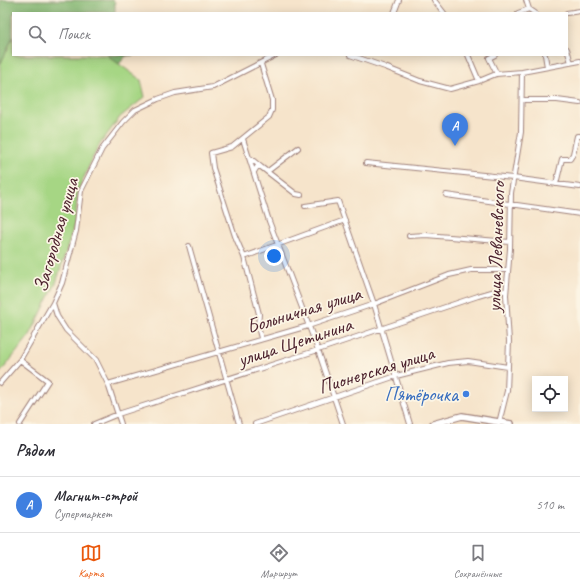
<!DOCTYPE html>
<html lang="ru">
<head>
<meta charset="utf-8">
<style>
  :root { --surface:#fff; --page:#f2f2f3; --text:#2b2b33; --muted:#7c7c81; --line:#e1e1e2; --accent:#ea580c }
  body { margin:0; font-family:Caveat,sans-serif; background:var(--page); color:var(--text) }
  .controls { position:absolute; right:12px; bottom:12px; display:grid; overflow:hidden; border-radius:0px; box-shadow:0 2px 10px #0003 }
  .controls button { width:36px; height:36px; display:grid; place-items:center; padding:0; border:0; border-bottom:1px solid var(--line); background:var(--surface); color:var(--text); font:20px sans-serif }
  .you { position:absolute; left:274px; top:256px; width:14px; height:14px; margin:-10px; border:3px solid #fff; border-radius:50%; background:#1a73e8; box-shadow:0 0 0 6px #1a73e833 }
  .badge { display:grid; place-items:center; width:26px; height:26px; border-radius:50%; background:var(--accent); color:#fff; font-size:13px; font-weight:700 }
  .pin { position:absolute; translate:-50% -33px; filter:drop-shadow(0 1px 2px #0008) }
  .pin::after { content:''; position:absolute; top:21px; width:14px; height:12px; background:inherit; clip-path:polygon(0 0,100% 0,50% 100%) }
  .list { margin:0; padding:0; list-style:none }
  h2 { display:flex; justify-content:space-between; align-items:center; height:52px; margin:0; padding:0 16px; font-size:17px }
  h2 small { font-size:13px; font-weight:400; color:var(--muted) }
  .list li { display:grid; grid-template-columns:26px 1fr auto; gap:12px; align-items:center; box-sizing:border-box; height:56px; padding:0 16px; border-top:1px solid var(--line) }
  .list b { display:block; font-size:15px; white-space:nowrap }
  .list p { margin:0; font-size:13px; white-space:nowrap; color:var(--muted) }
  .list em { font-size:13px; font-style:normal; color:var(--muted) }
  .icon { flex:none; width:22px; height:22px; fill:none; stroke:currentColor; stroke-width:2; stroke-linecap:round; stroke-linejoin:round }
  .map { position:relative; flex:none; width:580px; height:424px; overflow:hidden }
  .search { position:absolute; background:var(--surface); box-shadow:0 2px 10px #0003; left:12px; right:12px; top:12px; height:44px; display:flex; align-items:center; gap:10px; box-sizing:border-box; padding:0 14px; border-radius:0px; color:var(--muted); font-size:15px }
  .sheet { height:108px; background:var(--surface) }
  nav { display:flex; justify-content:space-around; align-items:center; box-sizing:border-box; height:56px; border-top:1px solid var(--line); background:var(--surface); font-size:11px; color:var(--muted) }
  nav a { display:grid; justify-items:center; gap:2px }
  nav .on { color:var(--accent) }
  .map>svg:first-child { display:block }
  .green { fill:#a6d684; stroke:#787a58 }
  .forest { fill:#84b772; stroke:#676b4e }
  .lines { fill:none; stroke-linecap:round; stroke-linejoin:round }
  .minor-casing { stroke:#a0827b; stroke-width:6 }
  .major-casing { stroke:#a0827b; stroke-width:8 }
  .minor { stroke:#fff; stroke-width:4 }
  .major { stroke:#fff; stroke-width:5.5 }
  .shop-dot { fill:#3f7fe0; stroke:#fcf5e5; stroke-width:1.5 }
  .labels { text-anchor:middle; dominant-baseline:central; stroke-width:3.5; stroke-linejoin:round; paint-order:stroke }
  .street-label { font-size:20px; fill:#4a1f2b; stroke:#fcf5e5 }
  .shop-label { font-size:20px; fill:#366cbe; stroke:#fcf5e5; text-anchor:end }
</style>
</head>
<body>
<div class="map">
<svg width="580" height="424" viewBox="0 0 580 424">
  <rect width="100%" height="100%" fill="#fcf5e5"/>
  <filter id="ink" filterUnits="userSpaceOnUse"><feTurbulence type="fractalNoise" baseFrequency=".025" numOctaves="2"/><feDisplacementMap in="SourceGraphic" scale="8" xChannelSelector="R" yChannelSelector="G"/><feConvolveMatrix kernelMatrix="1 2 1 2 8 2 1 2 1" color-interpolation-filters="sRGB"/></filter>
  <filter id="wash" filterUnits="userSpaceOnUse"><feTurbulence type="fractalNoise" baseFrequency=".012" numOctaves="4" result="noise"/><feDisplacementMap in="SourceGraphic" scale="16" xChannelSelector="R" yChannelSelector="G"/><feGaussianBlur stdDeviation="0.9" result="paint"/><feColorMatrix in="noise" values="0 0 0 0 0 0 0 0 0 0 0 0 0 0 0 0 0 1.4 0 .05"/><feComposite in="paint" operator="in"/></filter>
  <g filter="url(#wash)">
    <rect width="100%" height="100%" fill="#f6e4cb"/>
    <path class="green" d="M13 37V55H107L141 80 145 97 120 117 100 144 93 157 78 191 75 223 56 283 30 335 0 373V65Z"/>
    <path class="forest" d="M0 0H113L115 2V13L30 11 29 13H13V37L0 65Z
      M107 55H133L126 56 119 64Z"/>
  </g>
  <g filter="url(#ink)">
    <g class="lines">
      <defs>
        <path id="minor" d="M434 0 444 13
          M526 0 529 9 535 13
          M394 13 399 0
          M518 13 529 9
          M567 13 580 11
          M567 49 571 63
          M350 55 385 67 420 81 450 89 479 81 496 74 522 72 580 61
          M468 55 479 81
          M495 55 489 58 497 74
          M545 55 547 67
          M261 64 272 100V110L269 117 232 147 211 153 213 168 235 236 244 257 259 314 258 327 261 338
          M522 100H557L580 103
          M243 139 269 221 318 350 343 424
          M249 157 261 167
          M366 163 513 178 580 187
          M268 171 298 148
          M254 172 257 167H261L296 194 301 195
          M556 184 562 159H570L573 154 577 136H580
          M446 195 580 214
          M305 206 338 201 374 304 410 424
          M409 236 426 235 510 242
          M189 246 239 424
          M244 257 345 220
          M53 303 57 316 66 330 96 360 108 384 121 424
          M0 383 20 360 53 303 62 283 76 231 81 191 102 149 123 122 135 110 158 99 175 93 213 87 276 55
          M108 384 308 326 374 304 449 275 471 270H508
          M499 423 507 391 509 341 506 295 510 249 511 193 521 132 522 72
          M20 424 48 381 20 360
          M94 424 118 414 318 350 478 296 495 291H506
          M255 424 396 376 448 363 468 361 508 367"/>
        <path id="major" d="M433 424 462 416 511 424"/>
      </defs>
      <use href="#minor" class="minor-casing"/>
      <use href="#major" class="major-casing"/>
      <use href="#minor" class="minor"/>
      <use href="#major" class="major"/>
    </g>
  </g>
  <circle class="shop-dot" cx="466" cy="394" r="4"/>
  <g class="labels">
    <g class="street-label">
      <text transform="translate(56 235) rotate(-74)">Загородная улица</text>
      <text transform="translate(496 247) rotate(-88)">улица Леваневского</text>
      <text transform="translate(304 310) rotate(-17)">Больничная улица</text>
      <text transform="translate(295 342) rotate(-18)">улица Щетинина</text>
      <text transform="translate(376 370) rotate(-17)">Пионерская улица</text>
    </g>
    <g class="shop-label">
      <text x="458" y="394">Пятёрочка</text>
    </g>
  </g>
</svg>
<div class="controls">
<button><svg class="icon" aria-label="locate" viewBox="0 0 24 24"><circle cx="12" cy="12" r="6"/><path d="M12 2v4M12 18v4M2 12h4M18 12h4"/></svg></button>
</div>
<div class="you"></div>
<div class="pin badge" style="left:455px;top:146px;background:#3f7fe0">A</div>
<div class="search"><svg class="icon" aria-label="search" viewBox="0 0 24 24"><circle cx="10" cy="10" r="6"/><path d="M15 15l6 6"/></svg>Поиск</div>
</div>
<section class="sheet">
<h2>Рядом<small></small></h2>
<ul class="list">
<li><span class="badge" style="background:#3f7fe0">A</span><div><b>Магнит-строй</b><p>Супермаркет</p></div><em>510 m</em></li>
</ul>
</section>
<nav>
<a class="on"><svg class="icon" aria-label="map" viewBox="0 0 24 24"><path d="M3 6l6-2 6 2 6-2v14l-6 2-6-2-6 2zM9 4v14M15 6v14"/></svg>Карта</a>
<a><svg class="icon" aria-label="directions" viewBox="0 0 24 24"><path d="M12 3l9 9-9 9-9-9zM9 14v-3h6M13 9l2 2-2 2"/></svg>Маршрут</a>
<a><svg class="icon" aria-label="saved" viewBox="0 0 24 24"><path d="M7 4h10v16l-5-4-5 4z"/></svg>Сохранённые</a>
</nav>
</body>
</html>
